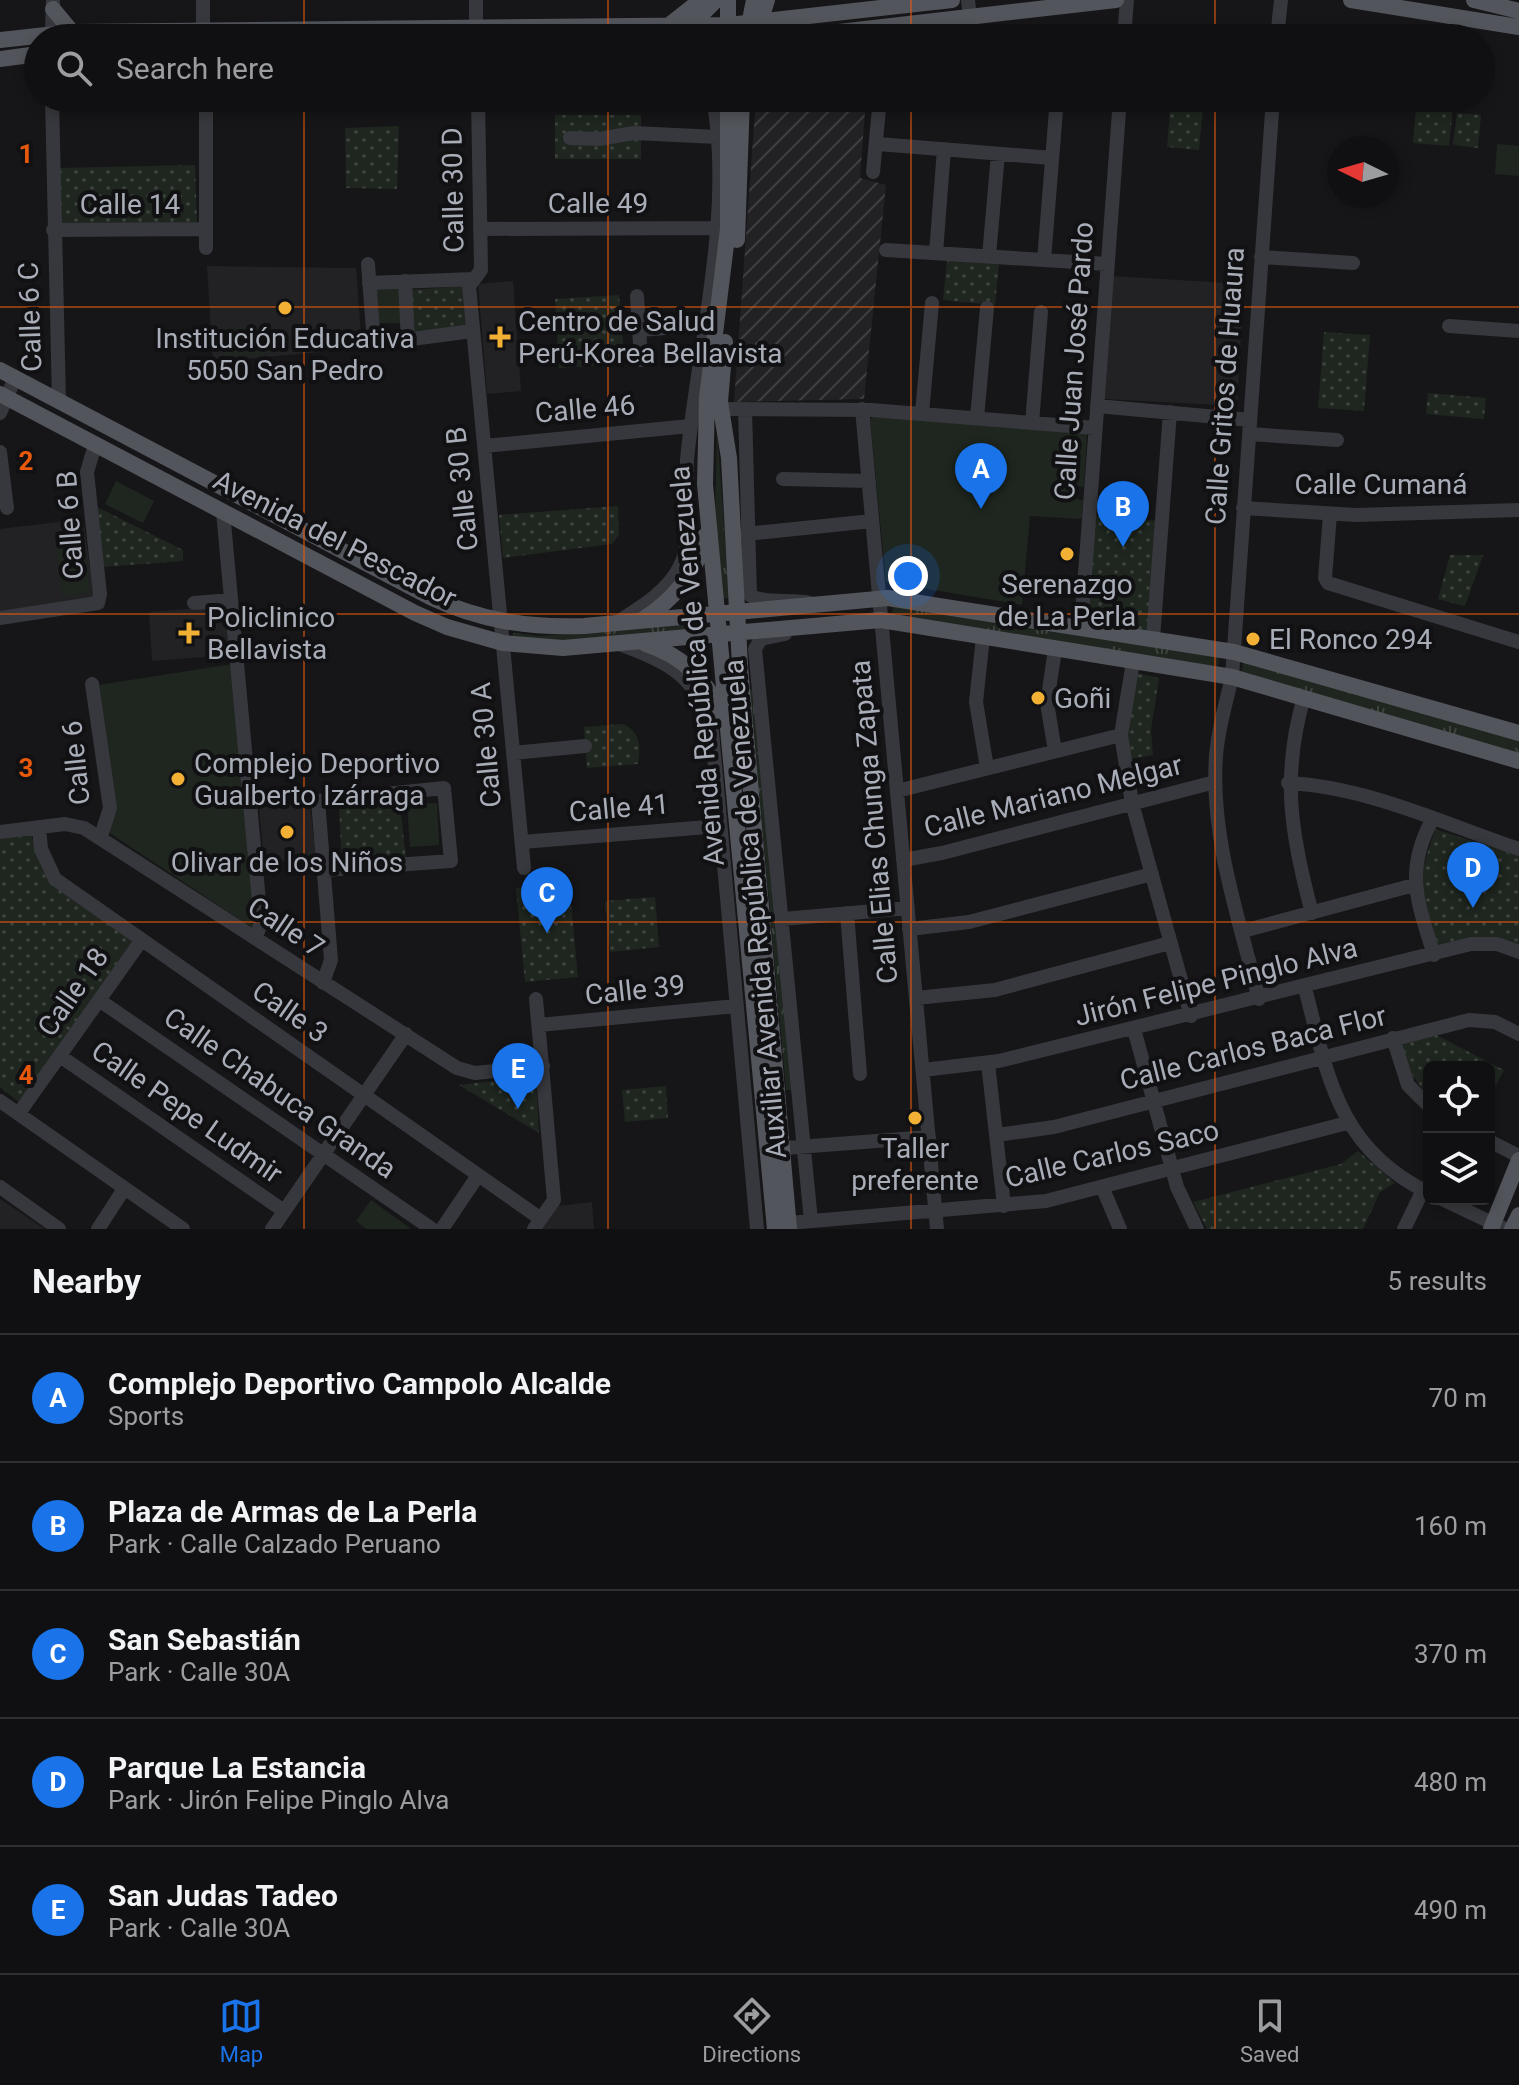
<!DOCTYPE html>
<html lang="en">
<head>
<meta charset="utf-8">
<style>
  :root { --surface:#101012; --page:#19191b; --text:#f1f3f6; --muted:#9c9d9f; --line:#303032; --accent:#1a73e8 }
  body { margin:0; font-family:Roboto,sans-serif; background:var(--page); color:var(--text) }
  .controls { position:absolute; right:24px; bottom:24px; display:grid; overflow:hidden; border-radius:12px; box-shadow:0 4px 12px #0003 }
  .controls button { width:72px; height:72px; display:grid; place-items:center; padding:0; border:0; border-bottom:2px solid var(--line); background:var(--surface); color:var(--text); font:40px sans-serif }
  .compass { position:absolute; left:1327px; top:136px; width:72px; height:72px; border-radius:50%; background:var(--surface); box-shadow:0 4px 12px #0003; rotate:275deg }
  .you { position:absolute; left:908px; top:576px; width:28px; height:28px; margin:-20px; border:6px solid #fff; border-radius:50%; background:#1a73e8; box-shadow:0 0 0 12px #1a73e833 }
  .badge { display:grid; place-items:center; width:52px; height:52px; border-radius:50%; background:var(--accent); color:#fff; font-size:26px; font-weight:700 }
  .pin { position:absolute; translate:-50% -66px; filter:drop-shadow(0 2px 4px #0008) }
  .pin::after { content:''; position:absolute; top:42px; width:28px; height:24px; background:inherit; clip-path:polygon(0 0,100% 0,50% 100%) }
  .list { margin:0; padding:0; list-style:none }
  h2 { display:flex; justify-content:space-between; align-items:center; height:104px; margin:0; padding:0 32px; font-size:34px }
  h2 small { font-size:26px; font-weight:400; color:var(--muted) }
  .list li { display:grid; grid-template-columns:52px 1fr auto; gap:24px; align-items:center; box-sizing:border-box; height:128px; padding:0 32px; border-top:2px solid var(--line) }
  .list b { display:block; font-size:30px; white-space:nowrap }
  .list p { margin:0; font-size:26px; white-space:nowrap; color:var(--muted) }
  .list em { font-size:26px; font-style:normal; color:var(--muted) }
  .icon { flex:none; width:44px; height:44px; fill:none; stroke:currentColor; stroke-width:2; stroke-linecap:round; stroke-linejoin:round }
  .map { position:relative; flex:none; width:1519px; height:1229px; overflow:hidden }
  .search { position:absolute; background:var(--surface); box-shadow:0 4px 12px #0003; left:24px; right:24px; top:24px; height:88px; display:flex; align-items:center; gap:20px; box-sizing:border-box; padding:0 28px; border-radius:44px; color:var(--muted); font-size:30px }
  .sheet { height:744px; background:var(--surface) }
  nav { display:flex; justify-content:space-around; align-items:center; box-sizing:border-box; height:112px; border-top:2px solid var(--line); background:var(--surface); font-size:22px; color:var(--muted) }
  nav a { display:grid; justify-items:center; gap:4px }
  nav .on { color:var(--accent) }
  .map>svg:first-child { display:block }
  .built { fill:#222225 }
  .industrial { fill:url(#industrial-furrows) }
  .grass { fill:url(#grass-tufts) }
  .park { fill:url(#park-dots) }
  .garden { fill:#1e261f }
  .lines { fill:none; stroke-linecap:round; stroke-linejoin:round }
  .minor { stroke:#37383d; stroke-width:14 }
  .major { stroke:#53555c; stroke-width:16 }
  .grid { fill:none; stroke:#e8590c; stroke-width:2; stroke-opacity:0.55 }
  .poi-dot { fill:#f2b134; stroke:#111113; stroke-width:3 }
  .labels { text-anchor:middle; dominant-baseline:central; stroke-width:8; stroke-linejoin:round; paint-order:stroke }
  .street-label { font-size:28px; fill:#a8adb8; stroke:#111113 }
  .poi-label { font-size:28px; fill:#a8adb8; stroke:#111113; text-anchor:start }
  .grid-label { font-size:26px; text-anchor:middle; font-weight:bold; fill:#e8590c; stroke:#111113; stroke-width:8; stroke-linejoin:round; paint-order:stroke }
</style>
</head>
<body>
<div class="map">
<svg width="1519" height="1229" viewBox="0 0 1519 1229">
  <defs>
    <pattern id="industrial-furrows" width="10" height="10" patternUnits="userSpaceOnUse" patternTransform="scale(2)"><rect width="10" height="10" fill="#222225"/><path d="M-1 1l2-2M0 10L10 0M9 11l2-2" fill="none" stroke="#3f3f43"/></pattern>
    <pattern id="grass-tufts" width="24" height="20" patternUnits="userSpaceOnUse" patternTransform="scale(2)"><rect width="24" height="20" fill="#1e261f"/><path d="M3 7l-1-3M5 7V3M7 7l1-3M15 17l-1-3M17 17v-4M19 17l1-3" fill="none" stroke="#3c433d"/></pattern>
    <pattern id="park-dots" width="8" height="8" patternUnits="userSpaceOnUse" patternTransform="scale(2)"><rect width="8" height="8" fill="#1e261f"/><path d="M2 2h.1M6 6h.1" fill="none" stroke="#3c433d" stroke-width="1.8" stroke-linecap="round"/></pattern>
  </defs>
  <rect width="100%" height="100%" fill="#161618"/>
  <path class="built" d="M207 266 356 268 362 348 213 362Z
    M1112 276 1244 284 1237 406 1105 399Z
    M513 281 521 391 487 394 478 284Z
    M83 519 95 601 0 614V529Z
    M225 606 229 655 152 661 149 612Z
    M310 804 316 858 264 862 259 807Z
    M0 1199 45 1229H0Z
    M592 1202 594 1229H543L558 1206Z"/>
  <path class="industrial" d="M756 98H866L860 178 886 185 864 399 734 402Z"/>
  <path class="grass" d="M717 429 729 598 720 599 715 519Z
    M893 606 1219 656 1218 667 1043 642 892 613Z
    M697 622 701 630 570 643 511 636 514 633 539 636Z
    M1243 661 1519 740V755L1242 672Z
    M754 688 792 1090H786L750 690Z"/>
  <path class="park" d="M722 31 720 38H485L486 35Z
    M1185 98H1204L1199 150 1167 147 1170 111 1183 112Z
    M1417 98H1454L1449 146 1413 143Z
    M1457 113 1481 115 1478 148 1453 145Z
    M555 115H641V159H555Z
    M399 126 397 189 346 188 345 128Z
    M195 165 197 222 59 225 58 168Z
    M947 260 999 264 995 305 943 300Z
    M462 286 466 327 413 335 411 290Z
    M619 295 625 364 559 368 555 299Z
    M1324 332 1370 335 1364 411 1318 408Z
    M1428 393 1486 398 1484 419 1426 414Z
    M618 506 619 535 612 544 503 558 499 515Z
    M97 507 183 550V561L103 567Z
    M1093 515 1158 521 1147 631 1086 620Z
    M1450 555H1483L1465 606 1438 599Z
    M1136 673 1159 678 1151 730 1153 755 1129 759 1126 735Z
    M623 724C640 731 641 747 638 764L587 768 584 727Z
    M400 805 406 859 342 864 339 808Z
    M1435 829 1519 856V945C1489 933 1469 938 1438 945L1419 881Z
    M31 835 47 879 135 941 20 1103 0 1087V839Z
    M569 883 578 977 525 982 516 888Z
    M655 897 659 947 610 952 605 901Z
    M1436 1035 1504 1070 1489 1098V1067H1429V1097L1413 1076 1401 1044Z
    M536 1076 539 1133 459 1085Z
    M666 1086 668 1118 625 1122 622 1090Z
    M1358 1151 1395 1183 1380 1192 1363 1229H1207L1193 1202 1341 1164Z"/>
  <path class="garden" d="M1497 144 1519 146V176L1495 174Z
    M401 286 402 323H376L375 287Z
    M269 326 271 353 224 356 222 329Z
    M875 416 1087 434 1084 487 1078 486 1072 497 1083 501 1082 519 1030 516 1022 605 886 582 870 419Z
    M116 481 154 501 143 523 105 504Z
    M84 540 90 593 62 596 56 543Z
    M233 664 259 910 254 929 108 832 117 810 98 685Z
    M437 803 439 845 410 847 407 804Z
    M371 1200 410 1228V1229H366L356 1221Z"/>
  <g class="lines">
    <path class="minor" d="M203 0V38
      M476 0V38
      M968 0 970 18
      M52 33 53 0
      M1124 38 1127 0
      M1277 38 1281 0
      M52 98 59 401
      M206 98V248
      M478 98 481 270 469 286 524 868
      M570 138 599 139 634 133 717 137
      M878 144 1052 158
      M873 172 880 98
      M480 229 716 228
      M53 230 206 229
      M886 250 1107 264
      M936 253 944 149
      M989 256 998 154
      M1261 257 1353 263
      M1044 260 1057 98
      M368 264 374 344 472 331
      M405 281 408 341
      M369 283 474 279
      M637 296 641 360
      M1449 326 1519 331
      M639 330 705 325
      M1097 406 1250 420
      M721 409 871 410 1095 428
      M745 409 750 595C761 604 794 599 810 603
      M862 409 937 1229
      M0 413 15 378
      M922 413 932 303
      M977 418 987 308
      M1032 423 1041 312
      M1249 434 1337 440
      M484 446 690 426
      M0 452 7 508
      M783 479 869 481
      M1243 508 1357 515 1519 510
      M223 512 261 923 256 937
      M1330 514 1325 578 1328 583 1519 642
      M746 534 872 521
      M194 603 231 600
      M0 618 98 603 100 594 87 472 95 445
      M616 623C639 608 666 593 679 568 697 534 684 496 687 460 698 344 734 214 713 98
      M1081 628 1120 98
      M785 634 761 639 755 649 811 1221
      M983 637 976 702 987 768
      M1153 639 1170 412
      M619 644C670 663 698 676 712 732L757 1229
      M1133 662 1121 735 1132 803 1191 1016
      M92 684 110 808 101 836
      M1304 697C1281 776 1291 835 1312 913
      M1055 751 1047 703 1055 650
      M513 753 585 746
      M1288 783C1368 787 1444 824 1519 849
      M897 791 1121 735
      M1432 820C1404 872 1418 903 1434 955
      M39 827 41 849 55 879 541 1219
      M0 832 65 824 84 828 457 1068 475 1073 543 1066
      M522 842 720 826
      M903 860 942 853 1215 782
      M847 913 860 1074
      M783 919 908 908
      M909 929 969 922 1152 874
      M1243 931 1414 885
      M323 983 331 960 318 801 444 788 451 861 325 870
      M1305 988C1328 1077 1338 1149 1429 1193
      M916 998 995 990 1170 943
      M1259 999C1240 922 1210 837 1216 756 1218 729 1226 703 1232 677L1273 98
      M99 1000 432 1229
      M539 1025 736 1006
      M1134 1029 1177 1187 1197 1229
      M1393 1038 1408 1085 1429 1106
      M60 1056 284 1211
      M988 1063 1004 1206
      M923 1070 999 1061 1471 944H1497L1519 952
      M0 1101 183 1229
      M19 1113 141 941
      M997 1135 1054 1127 1469 1020 1495 1022 1519 1034
      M1489 1141 1519 1156
      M772 1149 929 1137
      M0 1187 59 1229
      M1103 1189 1120 1229
      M1442 1199 1505 1229
      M789 1223 1046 1201 1347 1123
      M98 1229 124 1189
      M272 1229 406 1034
      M442 1229 477 1177
      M534 1229 554 1200 536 999
      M1404 1229 1423 1190"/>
    <path class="major" d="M1351 0 1519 27
      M1474 0 1519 11
      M53 9 72 32
      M692 24 716 0
      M668 26 701 0
      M748 30 754 0
      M728 38V0
      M747 38 760 22 767 0
      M787 38 1116 0
      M0 40 73 32 728 25 952 0
      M0 59 38 54
      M728 98V229L707 398 705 484 775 1229
      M737 240 742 98
      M725 342 720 402 729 458 740 666 789 1229
      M0 370 430 597C481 621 529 628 584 626L888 598 1234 652 1519 733
      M0 394 415 613 447 627 503 643 563 648 881 620 1232 677 1519 761
      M642 620C672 601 698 572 705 536
      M646 644C681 655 708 680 720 713
      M1491 1229 1519 1160
      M1512 1229 1519 1215"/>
  </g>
  <path class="grid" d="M304 0V38M608 0V38M911 0V38M1215 0V38M304 98V1229M608 98V1229M911 98V1229M1215 98V1229M0 307H1519M0 614H1519M0 922H1519"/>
  <g class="poi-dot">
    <circle cx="285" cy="308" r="8"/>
    <path d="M496 325h8v8h8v8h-8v8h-8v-8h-8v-8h8z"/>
    <circle cx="1067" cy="554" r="8"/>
    <path d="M185 621h8v8h8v8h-8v8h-8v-8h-8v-8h8z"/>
    <circle cx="1253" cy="639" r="8"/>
    <circle cx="1038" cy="698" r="8"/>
    <circle cx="178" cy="779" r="8"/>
    <circle cx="287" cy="832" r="8"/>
    <circle cx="915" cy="1118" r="8"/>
  </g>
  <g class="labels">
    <g class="street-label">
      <text transform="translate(453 190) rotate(-91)">Calle 30 D</text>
      <text x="598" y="203">Calle 49</text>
      <text x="130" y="204">Calle 14</text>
      <text transform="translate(30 317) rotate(-92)">Calle 6 C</text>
      <text transform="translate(1074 361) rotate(-86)">Calle Juan José Pardo</text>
      <text transform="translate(1225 386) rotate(-86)">Calle Gritos de Huaura</text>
      <text transform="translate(585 409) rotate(-5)">Calle 46</text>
      <text x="1381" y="484">Calle Cumaná</text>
      <text transform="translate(462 489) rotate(-96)">Calle 30 B</text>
      <text transform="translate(70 525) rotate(-94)">Calle 6 B</text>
      <text transform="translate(335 539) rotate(27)">Avenida del Pescador</text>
      <text transform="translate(697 666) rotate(-95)">Avenida República de Venezuela</text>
      <text transform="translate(486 745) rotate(-95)">Calle 30 A</text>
      <text transform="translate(76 763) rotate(-96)">Calle 6</text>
      <text transform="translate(1053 796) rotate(-14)">Calle Mariano Melgar</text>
      <text transform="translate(619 808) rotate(-5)">Calle 41</text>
      <text transform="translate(874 822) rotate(-95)">Calle Elias Chunga Zapata</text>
      <text transform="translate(755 909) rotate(-95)">Auxiliar Avenida República de Venezuela</text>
      <text transform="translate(286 927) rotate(34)">Calle 7</text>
      <text transform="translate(1216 982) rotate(-14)">Jirón Felipe Pinglo Alva</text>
      <text transform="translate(635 990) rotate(-6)">Calle 39</text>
      <text transform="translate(73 992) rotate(-55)">Calle 18</text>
      <text transform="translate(290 1012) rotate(35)">Calle 3</text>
      <text transform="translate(1253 1048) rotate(-14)">Calle Carlos Baca Flor</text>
      <text transform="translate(280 1093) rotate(35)">Calle Chabuca Granda</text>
      <text transform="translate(187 1112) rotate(35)">Calle Pepe Ludmir</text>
      <text transform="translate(1112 1154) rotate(-13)">Calle Carlos Saco</text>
    </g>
    <g class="poi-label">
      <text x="518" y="321">Centro de Salud<tspan x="518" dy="32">Perú-Korea Bellavista</tspan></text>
      <text x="285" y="338" text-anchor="middle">Institución Educativa<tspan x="285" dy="32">5050 San Pedro</tspan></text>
      <text x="1067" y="584" text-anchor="middle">Serenazgo<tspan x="1067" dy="32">de La Perla</tspan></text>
      <text x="207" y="617">Policlinico<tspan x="207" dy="32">Bellavista</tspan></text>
      <text x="1269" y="639">El Ronco 294</text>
      <text x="1054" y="698">Goñi</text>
      <text x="194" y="763">Complejo Deportivo<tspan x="194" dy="32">Gualberto Izárraga</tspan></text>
      <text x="287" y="862" text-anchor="middle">Olivar de los Niños</text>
      <text x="915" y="1148" text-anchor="middle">Taller<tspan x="915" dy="32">preferente</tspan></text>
    </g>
  </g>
  <g class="grid-label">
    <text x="26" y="163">1</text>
    <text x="26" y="470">2</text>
    <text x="26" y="777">3</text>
    <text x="26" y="1084">4</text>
  </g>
</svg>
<div class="controls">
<button><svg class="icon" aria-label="locate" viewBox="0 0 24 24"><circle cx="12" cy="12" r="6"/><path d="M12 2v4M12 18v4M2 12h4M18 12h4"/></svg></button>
<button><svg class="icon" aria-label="layers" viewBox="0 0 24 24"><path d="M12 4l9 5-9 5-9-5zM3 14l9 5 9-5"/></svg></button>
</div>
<svg class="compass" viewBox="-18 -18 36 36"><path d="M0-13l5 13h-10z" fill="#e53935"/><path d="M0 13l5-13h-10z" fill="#9c9d9f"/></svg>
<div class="you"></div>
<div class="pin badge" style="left:981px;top:509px">A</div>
<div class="pin badge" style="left:1123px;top:547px">B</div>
<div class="pin badge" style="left:547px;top:933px">C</div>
<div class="pin badge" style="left:1473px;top:908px">D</div>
<div class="pin badge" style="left:518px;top:1109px">E</div>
<div class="search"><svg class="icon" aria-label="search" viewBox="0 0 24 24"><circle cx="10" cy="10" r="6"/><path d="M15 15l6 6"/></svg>Search here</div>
</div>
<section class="sheet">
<h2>Nearby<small>5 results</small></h2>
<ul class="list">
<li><span class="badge">A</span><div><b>Complejo Deportivo Campolo Alcalde</b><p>Sports</p></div><em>70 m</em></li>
<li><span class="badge">B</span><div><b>Plaza de Armas de La Perla</b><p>Park · Calle Calzado Peruano</p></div><em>160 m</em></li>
<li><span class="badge">C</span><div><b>San Sebastián</b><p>Park · Calle 30A</p></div><em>370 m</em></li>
<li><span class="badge">D</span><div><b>Parque La Estancia</b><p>Park · Jirón Felipe Pinglo Alva</p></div><em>480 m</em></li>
<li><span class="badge">E</span><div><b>San Judas Tadeo</b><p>Park · Calle 30A</p></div><em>490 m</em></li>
</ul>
</section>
<nav>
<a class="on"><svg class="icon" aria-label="map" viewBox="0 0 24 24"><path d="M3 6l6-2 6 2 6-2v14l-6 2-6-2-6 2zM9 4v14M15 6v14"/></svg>Map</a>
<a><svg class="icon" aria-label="directions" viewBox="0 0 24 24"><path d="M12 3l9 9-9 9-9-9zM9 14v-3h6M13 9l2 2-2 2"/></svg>Directions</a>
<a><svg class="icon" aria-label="saved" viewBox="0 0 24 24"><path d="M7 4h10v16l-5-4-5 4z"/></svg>Saved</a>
</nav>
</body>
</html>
